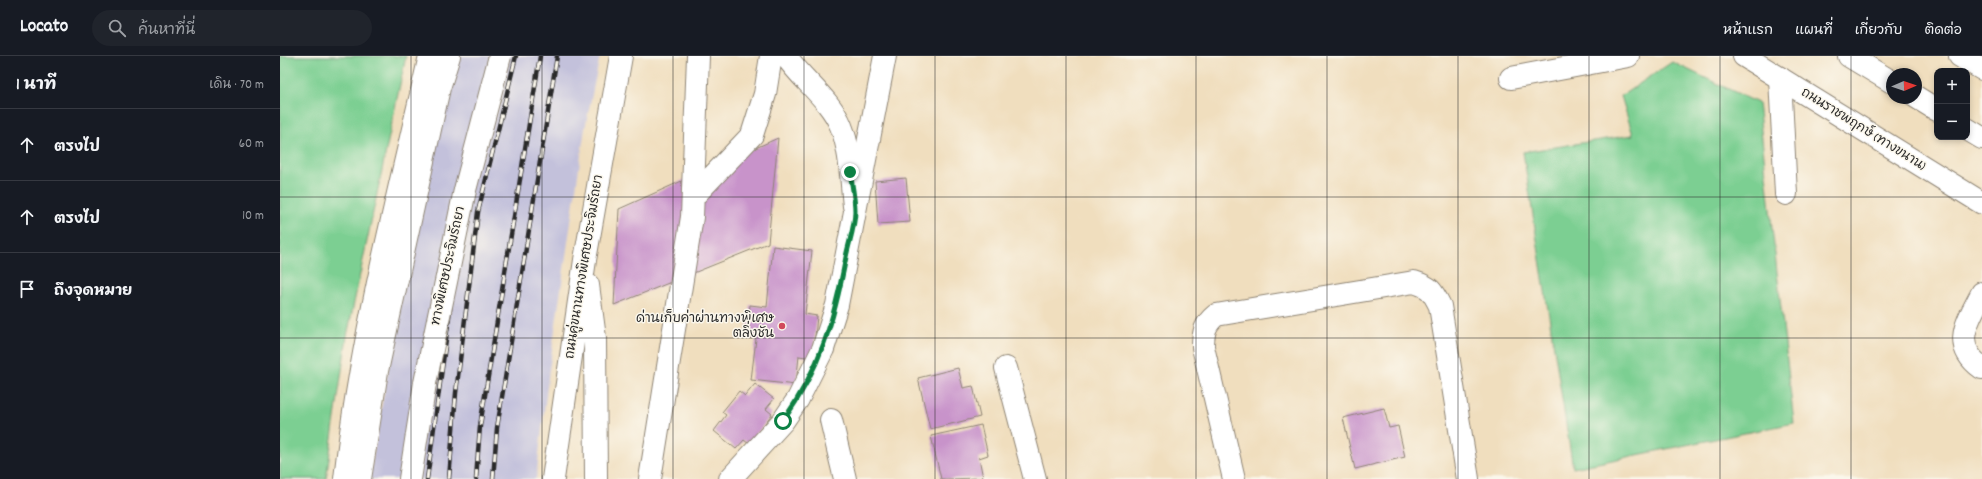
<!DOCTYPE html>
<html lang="th">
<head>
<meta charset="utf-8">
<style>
  :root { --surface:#171b24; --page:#20242c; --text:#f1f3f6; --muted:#9ea1a6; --line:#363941 }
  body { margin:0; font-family:Dekko,"Playpen Sans Thai",sans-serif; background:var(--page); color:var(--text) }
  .controls { position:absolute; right:12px; top:12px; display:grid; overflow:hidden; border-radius:8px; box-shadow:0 2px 6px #0003 }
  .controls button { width:36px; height:36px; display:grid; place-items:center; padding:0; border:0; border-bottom:1px solid var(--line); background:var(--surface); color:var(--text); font:20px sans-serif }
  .compass { position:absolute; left:1606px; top:12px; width:36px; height:36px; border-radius:50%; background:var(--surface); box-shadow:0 2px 6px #0003; rotate:88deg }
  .stop { position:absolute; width:12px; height:12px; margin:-9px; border:3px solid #0b8043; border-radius:50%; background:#fff }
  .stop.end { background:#0b8043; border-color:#fff; box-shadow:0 1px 4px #0008 }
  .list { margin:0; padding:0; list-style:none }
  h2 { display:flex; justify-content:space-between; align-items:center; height:52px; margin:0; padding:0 16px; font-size:17px }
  h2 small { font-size:13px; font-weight:400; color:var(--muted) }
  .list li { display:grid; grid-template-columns:26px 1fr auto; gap:12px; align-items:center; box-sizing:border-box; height:72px; padding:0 16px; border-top:1px solid var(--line) }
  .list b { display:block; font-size:15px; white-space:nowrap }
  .list em { font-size:13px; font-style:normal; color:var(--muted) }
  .icon { flex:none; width:22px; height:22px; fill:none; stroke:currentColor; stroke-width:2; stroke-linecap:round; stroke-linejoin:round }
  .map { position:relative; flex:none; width:1702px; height:423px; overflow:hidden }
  header { display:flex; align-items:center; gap:24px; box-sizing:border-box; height:56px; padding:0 20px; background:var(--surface); border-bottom:1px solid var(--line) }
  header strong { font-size:19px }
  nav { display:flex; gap:22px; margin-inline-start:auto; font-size:14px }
  .search { width:280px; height:36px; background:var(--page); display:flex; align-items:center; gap:10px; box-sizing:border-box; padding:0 14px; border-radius:22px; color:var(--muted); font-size:15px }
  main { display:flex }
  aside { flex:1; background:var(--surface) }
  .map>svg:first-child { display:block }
  .industrial { fill:#c3c1db }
  .green { fill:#7bcf92; stroke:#537d5e }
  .building { fill:#c893ca }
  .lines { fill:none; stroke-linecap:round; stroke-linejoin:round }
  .minor-casing { stroke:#8e8474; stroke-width:24 }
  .major-casing { stroke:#8e8474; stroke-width:24 }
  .highway-casing { stroke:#8e8474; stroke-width:24 }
  .minor { stroke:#fff; stroke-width:22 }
  .major { stroke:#fff; stroke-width:22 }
  .highway { stroke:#fff; stroke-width:22 }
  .rail-casing { stroke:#2b2b2b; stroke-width:4.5 }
  .rail { stroke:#fbf7ec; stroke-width:3; stroke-dasharray:9; stroke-linecap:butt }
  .highway-bridge-casing { stroke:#8e8474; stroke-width:24; stroke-linecap:butt }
  .highway-bridge { stroke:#fff; stroke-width:22 }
  .route { stroke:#0b8043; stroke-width:5 }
  .grid { fill:none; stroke:#2b2b2b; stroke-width:1; stroke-opacity:0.55 }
  .poi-dot { fill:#d1495b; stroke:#fbf7ec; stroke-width:1.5 }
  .labels { text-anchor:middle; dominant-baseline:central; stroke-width:3; stroke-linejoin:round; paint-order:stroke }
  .street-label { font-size:13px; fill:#2b2b2b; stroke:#fbf7ec }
  .poi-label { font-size:13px; fill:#2b2b2b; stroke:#fbf7ec; text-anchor:end }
</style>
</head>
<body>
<header>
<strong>Locato</strong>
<div class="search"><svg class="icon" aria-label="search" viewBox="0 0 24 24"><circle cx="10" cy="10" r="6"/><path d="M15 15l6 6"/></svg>ค้นหาที่นี่</div>
<nav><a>หน้าแรก</a><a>แผนที่</a><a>เกี่ยวกับ</a><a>ติดต่อ</a></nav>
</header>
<main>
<aside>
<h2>1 นาที<small>เดิน · 70 m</small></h2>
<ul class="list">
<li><svg class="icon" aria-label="ahead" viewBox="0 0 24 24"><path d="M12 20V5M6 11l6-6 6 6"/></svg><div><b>ตรงไป</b></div><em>60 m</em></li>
<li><svg class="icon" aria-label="ahead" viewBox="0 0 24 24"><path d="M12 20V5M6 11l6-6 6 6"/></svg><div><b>ตรงไป</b></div><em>10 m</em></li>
<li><svg class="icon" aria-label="arrive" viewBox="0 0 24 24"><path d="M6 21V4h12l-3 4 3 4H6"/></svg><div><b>ถึงจุดหมาย</b></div></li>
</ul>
</aside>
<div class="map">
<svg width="1702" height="423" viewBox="0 0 1702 423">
  <rect width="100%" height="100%" fill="#fbf7ec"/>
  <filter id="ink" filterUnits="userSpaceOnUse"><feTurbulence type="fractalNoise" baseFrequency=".025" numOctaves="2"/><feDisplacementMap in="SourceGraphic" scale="8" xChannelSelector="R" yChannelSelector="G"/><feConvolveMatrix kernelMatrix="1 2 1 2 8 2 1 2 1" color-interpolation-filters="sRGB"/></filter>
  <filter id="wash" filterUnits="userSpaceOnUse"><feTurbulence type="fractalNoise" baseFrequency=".012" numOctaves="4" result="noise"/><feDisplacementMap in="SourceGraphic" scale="16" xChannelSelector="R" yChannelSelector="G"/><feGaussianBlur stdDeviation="0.9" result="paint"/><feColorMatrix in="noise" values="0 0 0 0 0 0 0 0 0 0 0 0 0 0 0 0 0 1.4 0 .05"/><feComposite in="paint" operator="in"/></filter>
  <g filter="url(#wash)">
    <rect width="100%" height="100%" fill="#f0debe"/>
    <path class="industrial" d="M162 0H320L305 72 269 314 256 423H89Z"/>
    <path class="green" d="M0 0H126L67 280 46 423H0Z
      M1392 6 1478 47 1514 367 1293 412 1243 96 1353 79 1341 40Z"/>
    <g id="blocks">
      <path class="building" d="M498 82 488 187 334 249 339 153Z
        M626 122 630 166 598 168 595 125Z
        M493 190 532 195 525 258 537 260 533 302 519 300 516 329 471 324 476 283 466 281 470 249 487 251Z
        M678 312 683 332 693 330 700 361 650 373 638 322Z
        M475 328 494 343 486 353 492 358 469 388 464 384 456 393 434 375 446 359 442 356 459 335 465 340Z
        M1104 352 1109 372 1118 370 1125 401 1075 413 1063 362Z
        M701 369 708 399 699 402 703 422 661 423 651 380Z"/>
    </g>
  </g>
  <g filter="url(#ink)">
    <use href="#blocks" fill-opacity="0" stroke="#8e8474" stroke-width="1"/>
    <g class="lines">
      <defs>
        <path id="minor" d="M506 0C522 24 550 43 561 70 571 95 571 124 574 150
          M1231 22 1348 0
          M1500 22 1506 138
          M413 141 472 79 485 38 491 0
          M1702 237C1688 265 1670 289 1702 312
          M726 312 755 423
          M551 364 565 423
          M65 423C81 280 118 140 150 0
          M954 423 923 291C923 276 925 268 936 259L1134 226C1150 231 1152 234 1160 250L1188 423"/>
        <path id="major" d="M1464 0 1702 147
          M1569 0 1612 26
          M1680 0 1702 13
          M1636 41 1657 54
          M1687 73 1702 82
          M308 229 315 282 316 423
          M273 423 305 204 341 0
          M450 423 503 365 518 343 543 293 557 249 605 0"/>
        <path id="highway" d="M80 423 97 315 159 32 169 0
          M130 423 145 327
          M370 423 412 161 418 0"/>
      </defs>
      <use href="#minor" class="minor-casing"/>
      <use href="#major" class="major-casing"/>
      <use href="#highway" class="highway-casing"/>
      <use href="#minor" class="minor"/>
      <use href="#major" class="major"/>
      <use href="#highway" class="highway"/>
      <defs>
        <path id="rail" d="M147 423 183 158 215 0
          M169 423 176 337 198 156 236 0
          M196 423 200 370 260 0
          M213 423 217 372 277 0"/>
      </defs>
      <use href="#rail" class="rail-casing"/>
      <use href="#rail" class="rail"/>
      <defs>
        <path id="highway-bridge" d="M145 327 185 134 220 0"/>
      </defs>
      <use href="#highway-bridge" class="highway-bridge-casing"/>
      <use href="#highway-bridge" class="highway-bridge"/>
    </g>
  </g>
  <g class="lines" filter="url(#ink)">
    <path class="route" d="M503 365C541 311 554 264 566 201 569 186 575 170 575 155 575 143 572 129 570 116"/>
  </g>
  <path class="grid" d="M131 0V423M262 0V423M393 0V423M524 0V423M655 0V423M786 0V423M916 0V423M1047 0V423M1178 0V423M1309 0V423M1440 0V423M1571 0V423M0 141H1702M0 282H1702"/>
  <circle class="poi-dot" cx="502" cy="270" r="4"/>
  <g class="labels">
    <g class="street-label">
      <text transform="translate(1583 74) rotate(32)">ถนนราชพฤกษ์ (ทางขนาน)</text>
      <text transform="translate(169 210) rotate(-78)">ทางพิเศษประจิมรัถยา</text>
      <text transform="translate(305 211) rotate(-81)">ถนนคู่ขนานทางพิเศษประจิมรัถยา</text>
    </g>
    <g class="poi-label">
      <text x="494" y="263">ด่านเก็บค่าผ่านทางพิเศษ<tspan x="494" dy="15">ตลิ่งชัน</tspan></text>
    </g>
  </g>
</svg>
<div class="controls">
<button>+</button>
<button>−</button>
</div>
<svg class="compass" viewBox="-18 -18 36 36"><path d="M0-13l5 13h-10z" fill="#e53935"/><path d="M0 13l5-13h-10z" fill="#9ea1a6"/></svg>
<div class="stop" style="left:503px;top:365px"></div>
<div class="stop end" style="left:570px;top:116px"></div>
</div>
</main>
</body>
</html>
